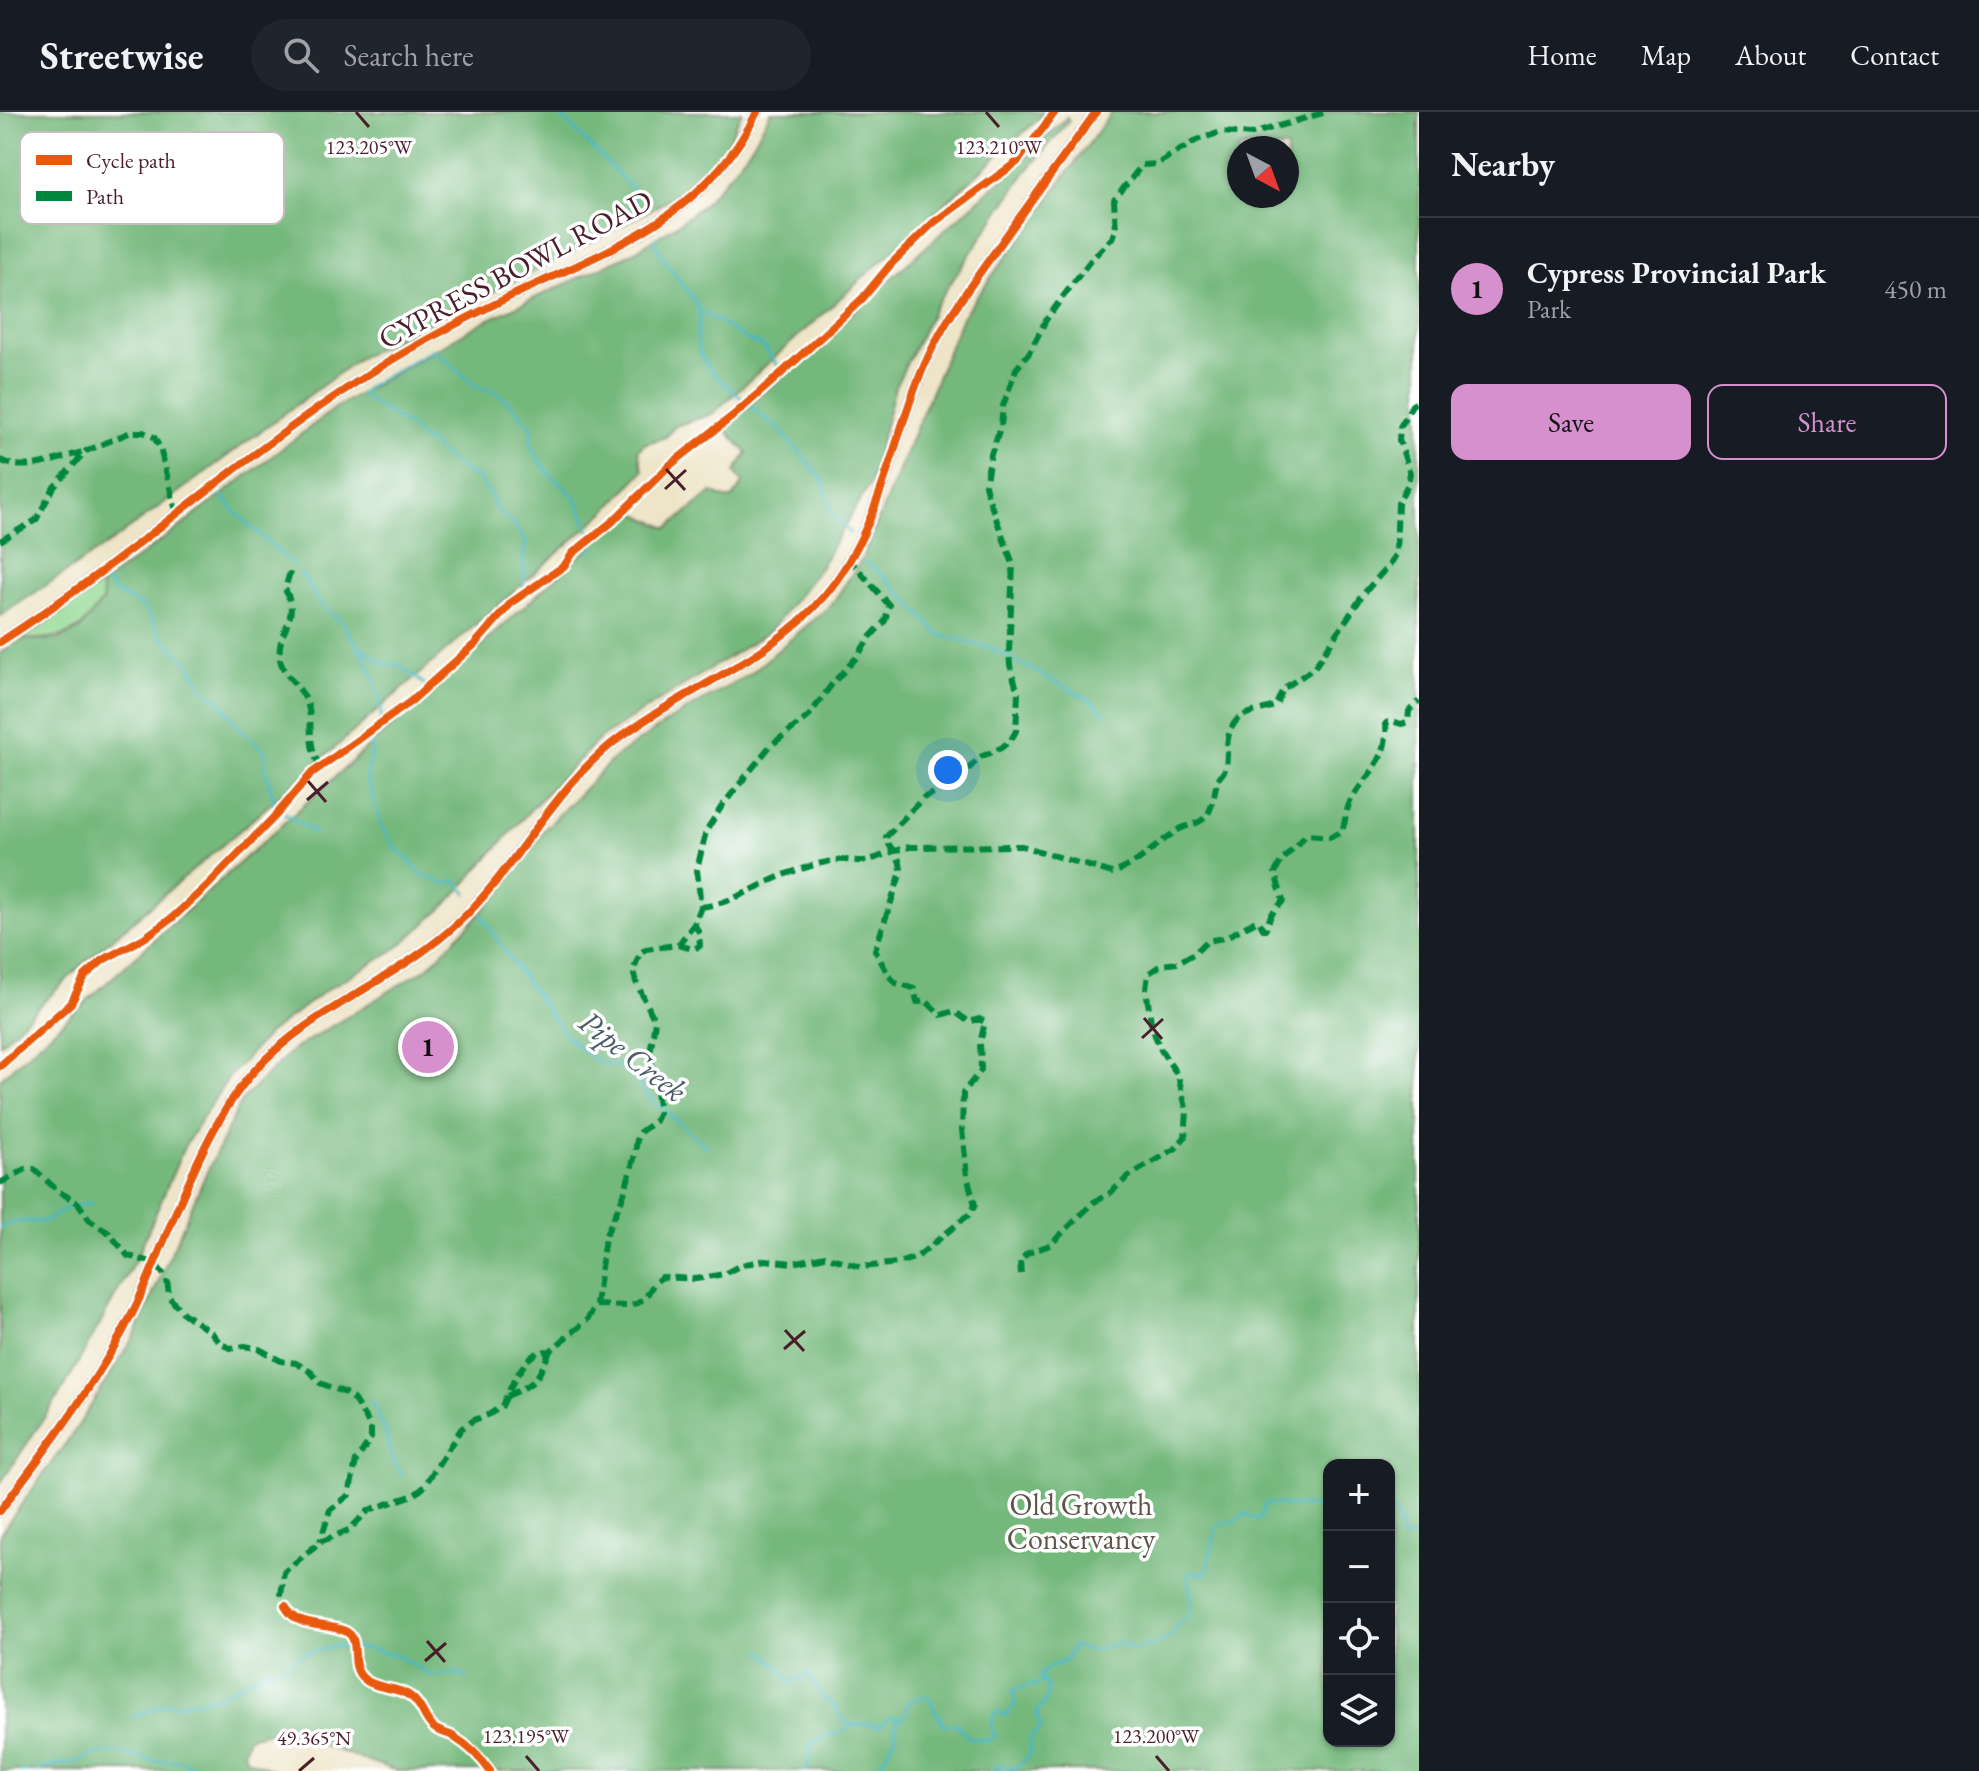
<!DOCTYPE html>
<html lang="en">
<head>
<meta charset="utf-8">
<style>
  :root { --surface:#171b24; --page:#20242c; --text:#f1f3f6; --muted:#9ea1a6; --line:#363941; --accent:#d690ce }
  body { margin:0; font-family:"EB Garamond",serif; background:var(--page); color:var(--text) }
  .controls { position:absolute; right:24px; bottom:24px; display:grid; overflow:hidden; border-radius:16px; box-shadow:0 2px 6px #0004 }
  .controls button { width:72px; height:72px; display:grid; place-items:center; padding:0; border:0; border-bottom:2px solid var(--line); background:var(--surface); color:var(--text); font:40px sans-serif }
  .compass { position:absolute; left:1227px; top:24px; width:72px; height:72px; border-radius:50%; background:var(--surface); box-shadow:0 2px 6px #0004; rotate:139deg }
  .you { position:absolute; left:948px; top:658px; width:28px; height:28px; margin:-20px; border:6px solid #fff; border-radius:50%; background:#1a73e8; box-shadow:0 0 0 12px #1a73e833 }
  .badge { display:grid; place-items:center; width:52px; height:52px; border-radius:50%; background:var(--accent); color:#111; font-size:26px; font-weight:700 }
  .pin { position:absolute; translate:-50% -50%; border:4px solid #fff; box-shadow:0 2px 8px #0006 }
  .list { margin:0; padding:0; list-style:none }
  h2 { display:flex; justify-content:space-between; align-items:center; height:104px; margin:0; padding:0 32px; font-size:34px }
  h2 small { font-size:26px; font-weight:400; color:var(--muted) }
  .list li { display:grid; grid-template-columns:52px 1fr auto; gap:24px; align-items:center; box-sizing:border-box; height:144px; padding:0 32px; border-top:2px solid var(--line) }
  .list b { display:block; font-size:30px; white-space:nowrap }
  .list p { margin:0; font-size:26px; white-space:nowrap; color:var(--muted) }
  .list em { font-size:26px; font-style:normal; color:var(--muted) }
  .actions { display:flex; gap:16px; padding:24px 32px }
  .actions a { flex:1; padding:18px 0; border:2px solid var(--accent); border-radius:16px; text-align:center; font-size:28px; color:var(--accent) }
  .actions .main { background:var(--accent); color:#111 }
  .icon { flex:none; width:44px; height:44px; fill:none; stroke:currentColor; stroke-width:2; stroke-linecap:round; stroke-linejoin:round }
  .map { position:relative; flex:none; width:1419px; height:1659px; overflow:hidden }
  header { display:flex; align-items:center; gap:48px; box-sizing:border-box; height:112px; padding:0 40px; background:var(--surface); border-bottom:2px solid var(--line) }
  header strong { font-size:38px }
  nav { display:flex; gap:44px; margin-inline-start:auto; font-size:28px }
  .search { width:560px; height:72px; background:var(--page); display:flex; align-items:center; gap:20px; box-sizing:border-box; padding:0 28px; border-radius:44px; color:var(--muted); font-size:30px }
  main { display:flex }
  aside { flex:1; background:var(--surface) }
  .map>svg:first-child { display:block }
  .green { fill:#91d891; stroke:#6e7c5e; stroke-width:2 }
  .forest { fill:#74b87b; stroke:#5f6c53; stroke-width:2; fill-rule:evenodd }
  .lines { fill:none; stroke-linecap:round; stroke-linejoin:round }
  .stream { stroke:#48b7c0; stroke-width:3 }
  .minor-casing { stroke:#836462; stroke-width:13 }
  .minor { stroke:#fff; stroke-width:9 }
  .quiet { stroke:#00873e; stroke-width:6; stroke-dasharray:12 6; stroke-linecap:butt }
  .cycleway-casing { stroke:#fff; stroke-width:13 }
  .cycleway { stroke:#e8590c; stroke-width:8 }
  .ticks { fill:none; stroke:#4a1f2b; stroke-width:3 }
  .labels { text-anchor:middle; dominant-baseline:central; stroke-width:7; stroke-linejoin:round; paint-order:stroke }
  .street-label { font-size:30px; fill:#4a1f2b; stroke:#fff }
  .park-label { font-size:30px; fill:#5f564a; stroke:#fff }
  .water-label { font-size:32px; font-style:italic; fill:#495c67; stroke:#fff }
  .key { fill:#fff; stroke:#c9bcbf; stroke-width:2 }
  .key-label { font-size:22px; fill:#4a1f2b }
  .ticks-label { font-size:20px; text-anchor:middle; fill:#4a1f2b; stroke:#fff; stroke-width:7; stroke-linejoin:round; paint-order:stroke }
</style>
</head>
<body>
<header>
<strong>Streetwise</strong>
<div class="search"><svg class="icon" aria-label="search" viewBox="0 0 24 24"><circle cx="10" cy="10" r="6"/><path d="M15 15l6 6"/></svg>Search here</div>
<nav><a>Home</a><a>Map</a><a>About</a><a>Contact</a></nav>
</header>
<main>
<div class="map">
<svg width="1419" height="1659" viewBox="0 0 1419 1659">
  <rect width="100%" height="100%" fill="#fff"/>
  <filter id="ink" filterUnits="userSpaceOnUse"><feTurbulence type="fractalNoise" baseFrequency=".0125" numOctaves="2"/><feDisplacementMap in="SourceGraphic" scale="16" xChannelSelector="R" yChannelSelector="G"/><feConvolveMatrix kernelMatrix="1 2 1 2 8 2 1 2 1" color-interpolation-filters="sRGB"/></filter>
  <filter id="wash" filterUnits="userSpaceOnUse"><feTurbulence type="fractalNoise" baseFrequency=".006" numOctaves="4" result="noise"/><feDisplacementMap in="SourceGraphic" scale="32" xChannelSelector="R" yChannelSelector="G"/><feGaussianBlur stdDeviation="1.8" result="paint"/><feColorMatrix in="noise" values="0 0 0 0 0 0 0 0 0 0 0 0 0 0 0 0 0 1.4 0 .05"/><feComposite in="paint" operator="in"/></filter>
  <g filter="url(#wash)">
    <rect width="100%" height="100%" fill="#eee5c8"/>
    <path class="green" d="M101 472 103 488C81 525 61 526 22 528Z"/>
    <path class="forest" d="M0 0H742L726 34 707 56 670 87 570 142 362 244 114 428 0 504Z
      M771 0H1046L712 302 675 314 666 325 644 332 638 338 643 359 607 398 253 707 86 849 0 932V541L22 528 59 527 80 517 103 488 101 472 180 415 335 296 483 210 632 141 678 112 704 92 729 63 753 32Z
      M1112 0H1419V1659H397L278 1618 248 1625 243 1640 247 1647 275 1659H0V1422L76 1317 135 1223 205 1064 241 989 291 939 427 856 482 800 544 718 614 646 670 608 751 561 831 493 862 447 962 205ZM1287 36V84H1239V36ZM1389 1353V1629H1329V1353Z
      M1067 5 1069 9 1025 61 935 194 895 275 870 371 820 456 770 519 600 626 532 696 445 794 397 836 326 878 268 922 228 966 184 1035 137 1145 65 1274 0 1372V967L630 399 668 416 712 380 725 386H733L743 371 735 360 747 341 724 316 1012 58Z"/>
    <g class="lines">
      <path class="stream" d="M557 0 632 76 638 103
        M655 127C662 153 686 172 698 195 702 204 698 211 697 220 695 252 722 270 744 288
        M702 200 748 228 763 234 780 257
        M751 295 780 318 822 367 833 402 850 421
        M222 383 233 398 293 453
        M593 439V430
        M865 450 888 468 940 523 988 535 1092 589 1105 601
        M300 461C309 470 313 481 320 491 327 499 337 504 343 512 363 542 382 570 381 607
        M107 470 115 480 145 496 159 522 192 555 204 578 218 588 241 617 261 636 265 640 264 651 275 693
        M523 478C527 463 520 446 527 431L513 412 496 397 489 380 479 368 444 344 429 330 422 327 409 314 367 287 361 282 367 275 433 237 477 275 493 278 510 291 532 315 530 334 549 362 576 386 590 420
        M361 535 382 551 398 552 424 572
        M373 623 371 648 366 664 382 715 395 736 409 748 419 761 444 772 456 769 467 781
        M283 700 315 721
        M482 804 513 851 566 924 597 950 618 954 628 960 652 988 707 1035
        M0 1115 13 1110 46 1109 67 1096 93 1090
        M371 1290C382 1305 386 1322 390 1340 392 1348 399 1354 402 1364
        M1389 1394C1399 1402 1400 1417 1402 1428L1410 1424 1419 1428
        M761 1538 784 1560 791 1571 808 1561 825 1589 835 1594 841 1607 852 1613
        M133 1605 167 1592H180L219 1584 264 1559 278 1556 306 1541 336 1534 370 1537 400 1545 432 1564 458 1561 467 1565
        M879 1654 896 1625 895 1615 899 1608
        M21 1659H27
        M37 1659C50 1653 65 1652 79 1649 86 1648 90 1644 96 1642 112 1638 136 1644 150 1648 170 1653 177 1640 197 1659
        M805 1659 810 1647V1634L827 1622H840L852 1613 868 1612 878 1615 890 1606H903C908 1586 910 1588 927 1584L944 1613 957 1612 969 1626 988 1629 995 1623 991 1613 994 1602 998 1600 1005 1604 1015 1594 1013 1579 1031 1572 1036 1574 1043 1568
        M993 1659 998 1653 1016 1656 1030 1643V1625L1041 1616 1036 1600 1046 1589 1048 1576 1040 1563 1049 1555 1066 1548 1073 1534C1079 1535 1087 1539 1093 1538 1109 1535 1118 1525 1132 1538L1150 1533 1156 1534 1174 1522 1178 1510 1189 1506 1192 1494 1188 1462 1192 1459 1199 1463 1206 1461 1216 1418 1220 1411 1234 1410 1246 1402 1256 1407 1260 1406 1265 1392C1274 1389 1281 1394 1291 1394 1308 1394 1312 1393 1329 1401"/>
    </g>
  </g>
  <g filter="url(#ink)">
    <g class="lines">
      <defs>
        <path id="minor" d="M0 530C125 450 234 350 358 269 407 237 458 210 511 184 609 138 707 104 757 0
          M0 1399C47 1335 96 1273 132 1202 170 1125 198 1021 255 958 314 894 399 868 461 808 521 750 555 672 623 623 690 574 770 548 825 483 886 411 892 314 934 233 952 198 976 166 999 134 1031 89 1064 45 1096 0"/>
      </defs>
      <use href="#minor" class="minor-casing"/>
      <use href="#minor" class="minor"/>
      <path class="quiet" d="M0 348C26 362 58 346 86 339
        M0 429 36 408 54 375 86 339 131 320H143L154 325 160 336 177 403
        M290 460 285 477C302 509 276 516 280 547 283 564 299 572 306 588 315 608 305 631 320 654
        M701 795C735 791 758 772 789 761 804 756 821 750 838 748 848 747 859 751 869 748 883 744 895 737 911 735L1022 734 1112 761C1139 753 1156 731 1180 717 1190 712 1201 712 1207 703 1214 693 1214 679 1218 667 1220 664 1224 661 1225 657 1230 642 1222 626 1236 609 1244 599 1264 599 1276 593L1283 577 1314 556 1365 480 1389 453 1396 441 1398 391 1408 372 1410 361 1399 328 1400 315 1412 293 1419 289
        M678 833 693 837 700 834 699 820 694 812
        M0 1071 26 1057H34L58 1079 78 1091 89 1107 109 1121 128 1144 155 1151 167 1167 169 1185 183 1201 212 1221 221 1232 230 1236 245 1234 259 1237 281 1249 296 1251 311 1260 320 1271 346 1281 354 1288 371 1315V1326L356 1349 349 1383 330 1398 320 1430
        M1021 1162 1020 1148 1028 1141 1050 1133 1094 1090 1109 1082 1129 1064 1176 1036 1185 1025 1187 1000 1178 964 1161 938 1152 916 1146 877 1148 862 1161 853 1177 851 1195 841 1207 829 1224 826 1256 809H1259L1263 817H1266L1271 803 1283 789 1275 761 1281 749 1306 723 1331 725 1341 720C1346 711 1345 700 1350 690 1367 660 1389 649 1386 611L1392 609 1401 612 1408 610 1409 599 1419 589
        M596 1193 628 1194 638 1191 646 1185 654 1171 662 1165 696 1167 724 1162 741 1153 765 1148 793 1151 825 1144 860 1155 898 1151 917 1145 971 1101 975 1093 967 1064 962 1018 963 981 981 958 980 931 985 910 979 907 969 910 954 899 941 903 926 889 917 890 914 876 896 871 889 864 875 838 901 760C901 740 889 739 886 725L923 686 956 670 980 645 1001 636 1011 628 1016 619 1018 581 1010 553 1009 540 1013 452 988 385 985 373 991 342 1001 314 1003 294 1016 257 1029 241 1046 208 1059 190 1090 149 1112 126 1116 118 1114 88 1142 53 1157 52 1197 28 1221 20 1252 22 1326 0
        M507 1284C537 1271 537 1268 550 1239
        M289 1500 281 1484 284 1460 320 1430 349 1418 369 1398 414 1383 423 1376 461 1317 474 1308 490 1302 502 1294 514 1268 527 1248 538 1240 550 1239 587 1208 596 1193 605 1125 624 1082 635 1043 637 1027 640 1020 655 1009 659 1000 650 942 655 909 636 870 633 859 640 841 646 837 678 833 694 812 701 795 697 758 706 719 722 694 770 634 808 605 832 572 856 546 871 524 885 509 889 493 850 448"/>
      <defs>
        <path id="cycleway" d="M0 530C125 450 234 350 358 269 407 237 458 210 511 184 609 138 707 104 757 0
          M0 954 71 891 85 864 103 848 144 826 172 806 207 774 277 702 312 661 410 590 475 532 512 490 564 454 573 441 612 410 670 353 734 303 785 258 862 187 891 152 933 111 1017 50 1055 0
          M0 1399C47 1335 96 1273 132 1202 170 1125 198 1021 255 958 314 894 399 868 461 808 521 750 555 672 623 623 690 574 770 548 825 483 886 411 892 314 934 233 952 198 976 166 999 134 1031 89 1064 45 1096 0
          M285 1494C298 1518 324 1510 345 1519 363 1527 347 1553 364 1567 378 1578 396 1574 410 1584 422 1592 423 1605 432 1614 438 1621 447 1620 454 1625 467 1633 481 1646 490 1659"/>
      </defs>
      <use href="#cycleway" class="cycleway-casing"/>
      <use href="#cycleway" class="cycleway"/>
    </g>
  </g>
  <path class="ticks" d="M356 0 369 15M986 0 999 15M666 357 685 378M665 377 686 358M308 669 326 690M307 688 328 670M1144 906 1162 927M1142 926 1163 907M785 1218 804 1239M784 1237 805 1219M427 1529 445 1550M425 1549 446 1531M526 1644 539 1659M1156 1644 1169 1659M299 1659 314 1646"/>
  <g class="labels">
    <g class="street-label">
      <text transform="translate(515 157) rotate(-28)">CYPRESS BOWL ROAD</text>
    </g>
    <g class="park-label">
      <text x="1081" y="1392">Old Growth<tspan x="1081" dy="34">Conservancy</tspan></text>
    </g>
    <g class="water-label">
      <text transform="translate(633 944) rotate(38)">Pipe Creek</text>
    </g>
  </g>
  <rect x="20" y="20" width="264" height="92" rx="12" class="key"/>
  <rect x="36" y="43" width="36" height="10" fill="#e8590c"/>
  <rect x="36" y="79" width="36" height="10" fill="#00873e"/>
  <g class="key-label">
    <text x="86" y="56">Cycle path</text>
    <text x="86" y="92">Path</text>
  </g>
  <g class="ticks-label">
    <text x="369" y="42">123.205°W</text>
    <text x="999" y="42">123.210°W</text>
    <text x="526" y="1631">123.195°W</text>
    <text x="1156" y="1631">123.200°W</text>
    <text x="314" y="1633">49.365°N</text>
  </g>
</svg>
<div class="controls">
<button>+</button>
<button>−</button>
<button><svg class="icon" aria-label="locate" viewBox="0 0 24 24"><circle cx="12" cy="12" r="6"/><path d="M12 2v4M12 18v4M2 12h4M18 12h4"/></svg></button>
<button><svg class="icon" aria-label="layers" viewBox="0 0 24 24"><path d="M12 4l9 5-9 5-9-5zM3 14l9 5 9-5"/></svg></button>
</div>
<svg class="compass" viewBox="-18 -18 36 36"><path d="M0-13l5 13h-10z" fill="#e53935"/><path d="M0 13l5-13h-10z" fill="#9ea1a6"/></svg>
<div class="you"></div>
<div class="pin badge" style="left:428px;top:935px">1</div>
</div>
<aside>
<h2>Nearby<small></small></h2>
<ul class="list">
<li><span class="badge">1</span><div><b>Cypress Provincial Park</b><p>Park</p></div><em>450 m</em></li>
</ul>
<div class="actions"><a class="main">Save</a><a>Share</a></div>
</aside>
</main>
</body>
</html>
